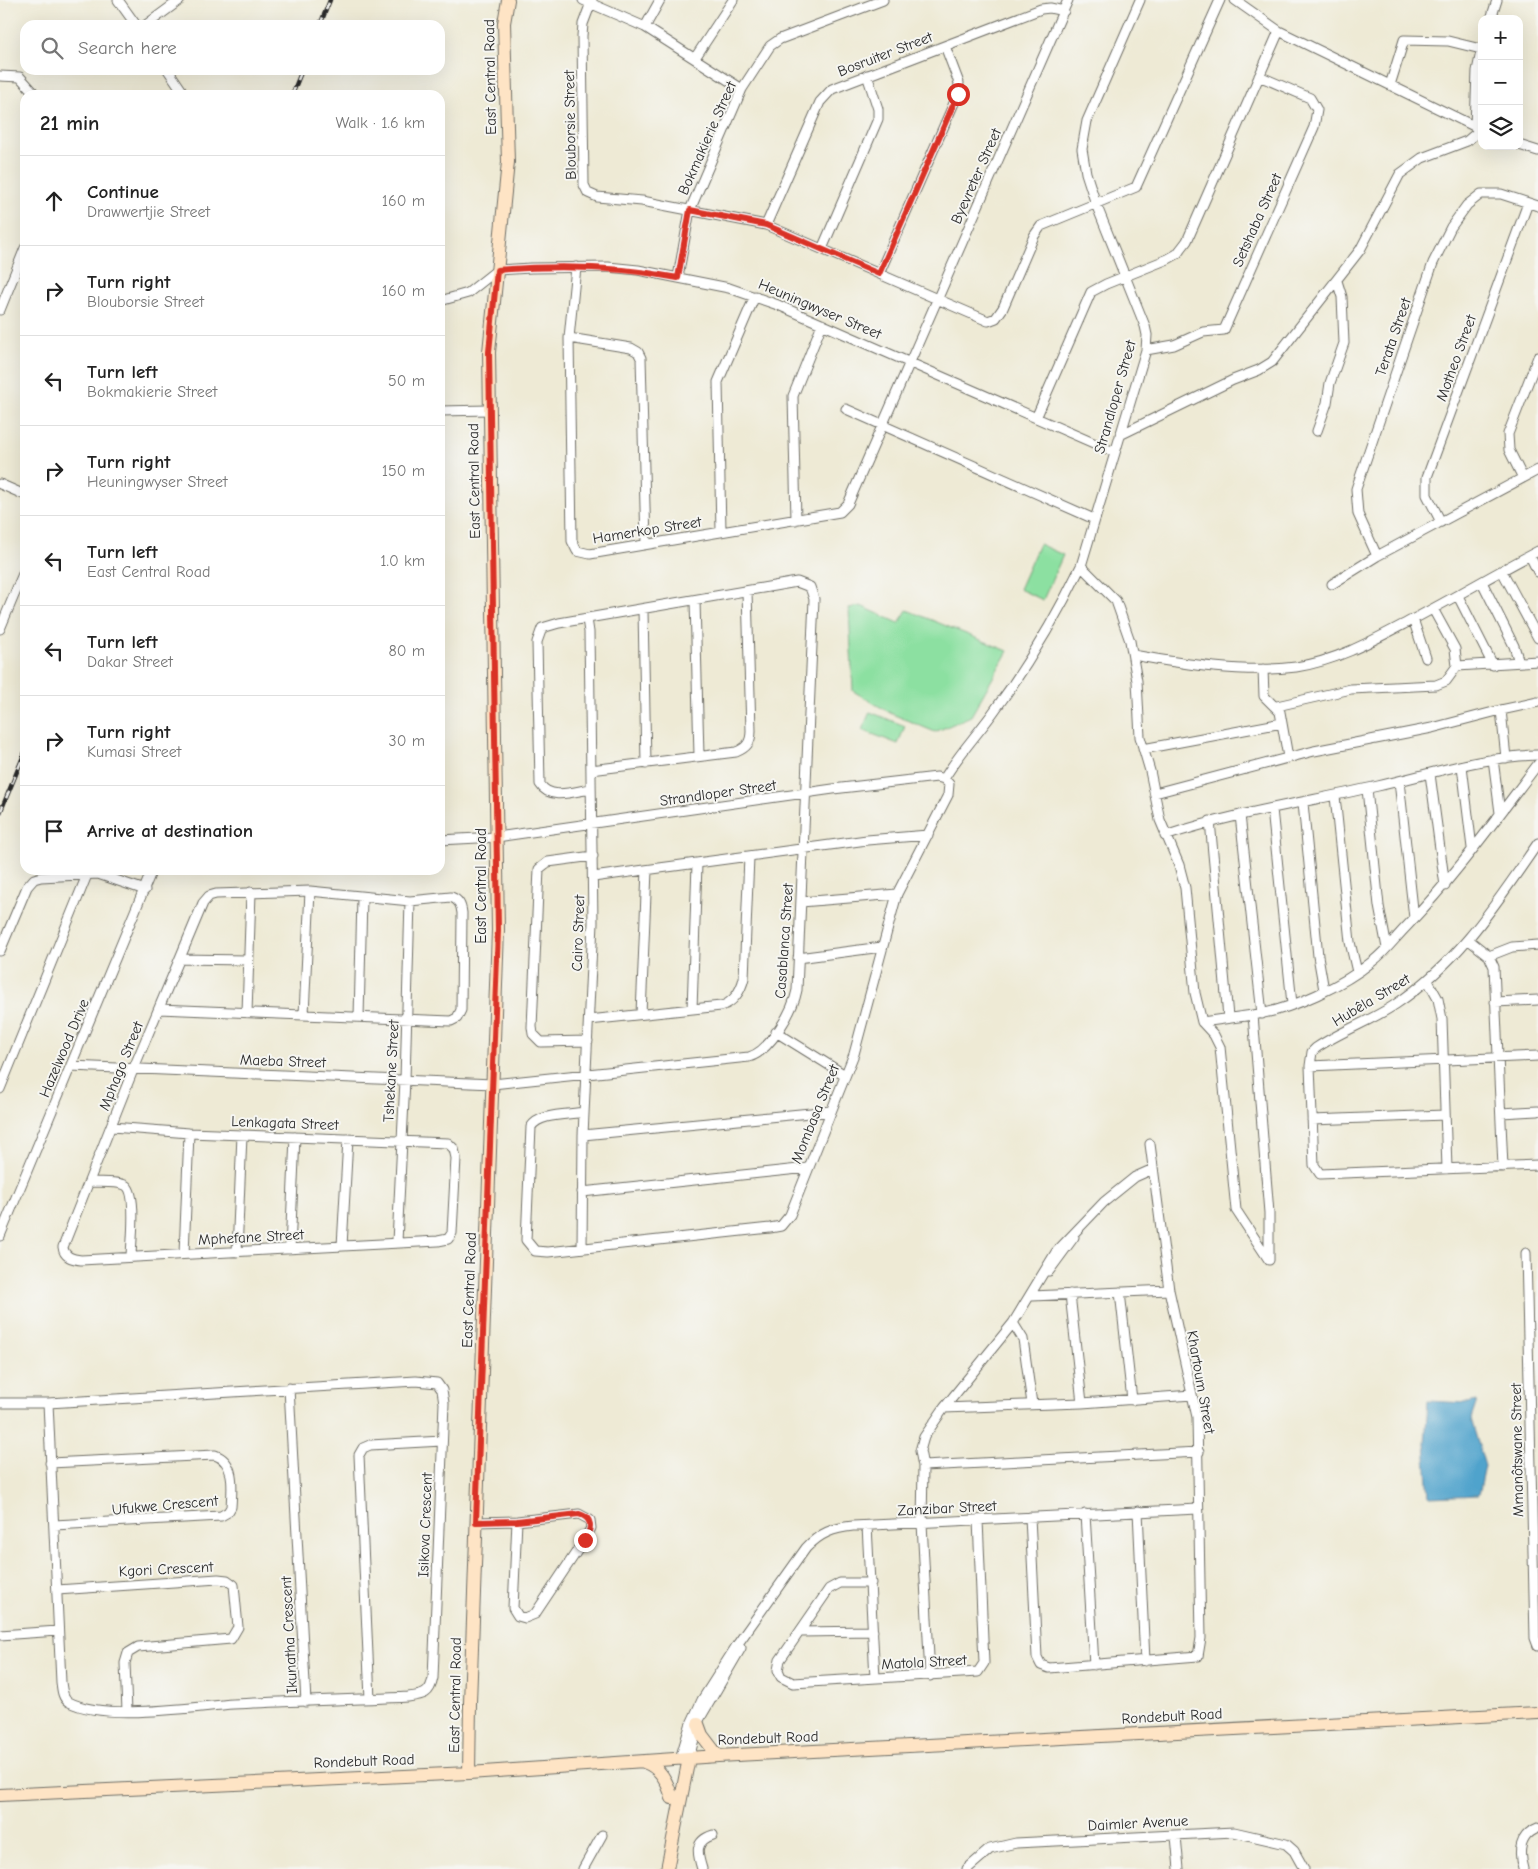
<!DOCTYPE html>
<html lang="en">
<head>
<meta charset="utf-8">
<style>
  :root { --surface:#fff; --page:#f6f6f6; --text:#222; --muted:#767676; --line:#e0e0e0 }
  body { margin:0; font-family:"Comic Neue",sans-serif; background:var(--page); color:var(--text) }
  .controls { position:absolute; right:15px; top:15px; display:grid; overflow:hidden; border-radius:10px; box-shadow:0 5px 20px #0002 }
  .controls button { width:45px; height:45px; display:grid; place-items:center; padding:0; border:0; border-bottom:1px solid var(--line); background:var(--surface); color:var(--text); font:25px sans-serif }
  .stop { position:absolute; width:15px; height:15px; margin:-11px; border:4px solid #d93025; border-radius:50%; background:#fff }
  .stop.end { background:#d93025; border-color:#fff; box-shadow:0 1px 5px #0008 }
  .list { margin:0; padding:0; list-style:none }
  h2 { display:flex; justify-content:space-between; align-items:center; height:65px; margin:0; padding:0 20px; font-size:21px }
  h2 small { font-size:16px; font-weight:400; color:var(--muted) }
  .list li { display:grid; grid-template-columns:32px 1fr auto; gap:15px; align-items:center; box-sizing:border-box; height:90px; padding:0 20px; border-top:1px solid var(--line) }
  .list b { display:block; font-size:19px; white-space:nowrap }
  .list p { margin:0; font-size:16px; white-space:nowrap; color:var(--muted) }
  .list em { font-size:16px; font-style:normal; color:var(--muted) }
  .icon { flex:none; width:28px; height:28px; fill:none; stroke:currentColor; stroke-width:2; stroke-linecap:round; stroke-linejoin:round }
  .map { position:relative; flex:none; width:1538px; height:1869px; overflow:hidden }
  .search { position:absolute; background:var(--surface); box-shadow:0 5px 20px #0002; left:20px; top:20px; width:425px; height:55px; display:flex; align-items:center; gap:12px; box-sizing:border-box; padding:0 18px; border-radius:15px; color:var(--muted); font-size:19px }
  .panel { position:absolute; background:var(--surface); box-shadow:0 5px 20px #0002; left:20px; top:90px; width:425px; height:785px; border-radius:15px }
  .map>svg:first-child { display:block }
  .green { fill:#8ce0a1; stroke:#5c8666 }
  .water { fill:#50a3cc; stroke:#3e677c }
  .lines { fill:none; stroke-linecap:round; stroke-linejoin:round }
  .street-casing { stroke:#6f6e66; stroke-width:11 }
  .secondary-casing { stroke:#6f6e66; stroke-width:14 }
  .street { stroke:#fff; stroke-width:9 }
  .secondary { stroke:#fee4c5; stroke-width:12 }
  .rail-casing { stroke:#2b2b2b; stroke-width:4.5 }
  .rail { stroke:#f6f6f2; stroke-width:2.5; stroke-dasharray:8; stroke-linecap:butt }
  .route { stroke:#d93025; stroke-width:6 }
  .labels { text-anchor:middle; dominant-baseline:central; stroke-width:4; stroke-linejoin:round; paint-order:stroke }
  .street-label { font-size:15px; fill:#2b2b2b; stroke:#f6f6f2 }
</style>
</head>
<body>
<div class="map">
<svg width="1538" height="1869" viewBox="0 0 1538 1869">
  <rect width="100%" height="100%" fill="#f6f6f2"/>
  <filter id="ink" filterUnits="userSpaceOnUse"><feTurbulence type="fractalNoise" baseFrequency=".02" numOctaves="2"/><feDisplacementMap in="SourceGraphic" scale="10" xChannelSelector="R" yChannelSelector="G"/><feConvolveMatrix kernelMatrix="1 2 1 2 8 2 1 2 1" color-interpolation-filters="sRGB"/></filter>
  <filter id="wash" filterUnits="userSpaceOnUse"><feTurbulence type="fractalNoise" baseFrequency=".0096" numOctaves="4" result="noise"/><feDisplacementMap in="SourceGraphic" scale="20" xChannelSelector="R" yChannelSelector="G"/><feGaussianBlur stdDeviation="1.12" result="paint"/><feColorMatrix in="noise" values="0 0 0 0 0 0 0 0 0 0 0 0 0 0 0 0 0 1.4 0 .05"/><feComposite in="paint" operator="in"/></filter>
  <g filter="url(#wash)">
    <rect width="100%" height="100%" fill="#eeead5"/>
    <path class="green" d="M1039 544 1063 555 1043 600 1019 589Z
      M861 606 899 623 907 610 1008 651 971 716 935 732 892 714 853 691 849 608Z
      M870 712 905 726 898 744 862 730Z"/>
    <path class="water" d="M1428 1401 1468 1403 1477 1401 1471 1419 1485 1466 1479 1495 1429 1497 1425 1443Z"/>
  </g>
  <g filter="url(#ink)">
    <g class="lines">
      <defs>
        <path id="street" d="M118 0 136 25
          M583 0 645 27 742 89
          M592 0 583 24 582 36 584 185 588 193 597 197 642 201 766 225 988 321 996 318 1003 308 1034 236 1041 226 1136 187 1220 0
          M1235 0 1279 31 1482 130
          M1491 19 1497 0
          M146 25 180 0
          M645 27 660 0
          M695 58 733 0
          M168 70 185 95
          M0 76 20 77 36 95
          M1390 85 1404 40 1448 41 1481 49
          M1475 127 1477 71 1482 47
          M1519 145 1538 151
          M766 225 820 102 832 89 1041 9 1050 8 1064 11
          M822 249 878 119V109L867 75
          M576 267 569 338 572 541 577 551 590 554 840 512 848 504 1068 0
          M879 274 958 94 959 83 945 46
          M678 277 690 210 714 154 742 89 770 46 780 39 883 0
          M440 301 468 293 497 270 531 268 608 267 638 270 729 288 778 305 1114 452
          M0 310 25 248
          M569 338 631 348 638 352 641 358 646 544
          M1146 350 1174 345 1203 332 1224 330 1314 127 1317 110 1310 98 1259 76
          M846 409 1094 519
          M440 411 489 410
          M1036 418 1091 292 1106 284 1168 259 1177 254 1187 241 1279 31
          M1317 431 1327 403 1330 383 1344 343 1342 297 1337 281
          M1120 435 1233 380 1259 370 1272 362 1360 250 1400 174 1422 158 1467 141 1480 130
          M1523 478 1509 450 1508 434 1538 357
          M0 484 25 495
          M796 520 793 396 822 324
          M1441 522 1427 495V477L1528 203
          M721 532 718 382 755 296
          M1377 556 1358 514 1356 489 1433 263 1451 227 1467 205 1481 194H1501L1538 206
          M1530 556 1538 572
          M1081 566 1116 601 1130 641 1137 681 1140 737 1150 771 1160 820 1179 865 1185 888 1195 993 1202 1022 1253 1015
          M1502 571 1538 638
          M1482 582 1514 646 1519 662
          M1332 584 1377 556 1538 470
          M1458 596 1493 665
          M695 600 699 756
          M1433 609 1455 649 1457 666
          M643 610 646 764
          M1413 619 1426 658
          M0 629 25 569
          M1133 655C1184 664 1244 674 1296 667 1336 661 1372 641 1408 622 1452 599 1494 574 1538 551
          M1263 669 1264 696 1280 712 1288 757
          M1277 706 1351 689 1436 685 1446 681 1457 666 1538 661
          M1501 710 1506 758
          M1143 749 1282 723
          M1493 759 1500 813
          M1462 766 1472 848
          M591 770 736 752C746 748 751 743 751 731L747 591
          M1430 774 1445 886
          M944 779C958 755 976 736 992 714 1026 668 1056 618 1081 566L1146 350 1147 335 1145 326 1096 204 1086 173 1082 149 1087 121 1140 0
          M1399 781 1414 918
          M1367 789 1379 906 1387 948
          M1155 793 1314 751 1432 728 1501 710 1538 702
          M1335 796 1350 942 1357 972
          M1303 803 1318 956 1324 990
          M1272 809 1292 1004
          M1240 815 1262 1014
          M1210 821 1228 1017
          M1165 836C1234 813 1307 802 1378 786 1431 774 1484 756 1538 755
          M440 840 497 837 833 789 937 777 944 779 949 784 948 795 897 894 854 1054 790 1215 781 1226 770 1228 548 1252 535 1251 526 1240 531 1127C539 1113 570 1115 584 1112
          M1538 843C1495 905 1460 961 1396 1004 1371 1021 1341 1031 1316 1048L1312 1052 1310 1066 1314 1165 1320 1174 1538 1165
          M593 877 867 840 928 835
          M801 902 897 894
          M1469 940 1489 956 1494 967 1503 1167
          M0 951 27 887 34 879 41 877 98 874 145 890
          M1489 956 1512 947 1538 945
          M798 958 882 947
          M180 959 247 960
          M1428 981 1438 999 1442 1019 1447 1169
          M1495 1002 1538 1000
          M692 1009 697 864
          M247 1013 251 892
          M304 1014 310 891
          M641 1014 647 870
          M359 1017 362 898
          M589 1020 721 1006C733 1003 741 991 744 978L749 857
          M1202 1022 1214 1035 1220 1047 1236 1210 1269 1260
          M776 1032 845 1075
          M588 1041 541 1042 533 1034 532 1027 539 869 548 862 593 856
          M71 1066 493 1084 749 1057C770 1051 793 1011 797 990L814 599 810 587 797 582 559 623 542 628 537 642 540 784C550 801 575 791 591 789
          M1310 1066 1538 1056
          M0 1089 87 875
          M1501 1113 1538 1111
          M1312 1120 1445 1115
          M112 1127 189 1133 448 1143 454 1149 456 1158 452 1233 448 1239 438 1241 81 1260C72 1259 64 1257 63 1247L133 1070 203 903 209 896 216 894 310 891 410 901 451 897C459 900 461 905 462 913L461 1010 457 1018 451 1021 159 1009
          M583 1135 831 1111
          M89 1182C100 1183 115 1181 125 1185 138 1191 131 1244 131 1257
          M582 1192 808 1168
          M0 1236 152 870
          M397 1242 405 1080 410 901
          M342 1246 348 1139
          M582 1248 583 1135 593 923 589 632 587 619
          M290 1249 295 1137
          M237 1252 242 1135
          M1526 1253 1535 1638 1538 1646
          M184 1254 189 1133
          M1269 1260V1213L1253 1015C1291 1010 1344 985 1373 961 1386 951 1396 937 1407 926 1455 876 1496 819 1538 764
          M1049 1271 1074 1237
          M1120 1292 1132 1400
          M1070 1294 1082 1403
          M1032 1296 1169 1290
          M1013 1323 1023 1339 1032 1404
          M289 1388 306 1702
          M0 1403H48L416 1381 437 1383 442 1390 444 1403 433 1678C430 1694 424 1695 408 1697 350 1700 291 1701 233 1704 192 1707 105 1721 69 1702 62 1698 62 1689 61 1682L48 1403
          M944 1408 1082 1403 1192 1395
          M50 1463 215 1455C236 1462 232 1489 231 1507L228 1512 221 1516 54 1525
          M923 1466 1199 1452
          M1138 1511 1145 1661
          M1085 1514 1094 1665
          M1030 1517 1037 1657 1041 1665 1049 1668 1198 1656 1201 1638 1197 1417 1169 1290 1150 1144
          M476 1522 517 1521 579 1514 590 1520 591 1528 585 1539 535 1614 525 1618 518 1616 513 1608 517 1521
          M867 1526 875 1678
          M871 1583H840L829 1589 780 1660 778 1670 781 1677 793 1683 978 1672 984 1663 978 1520
          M57 1590 218 1579 227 1580 234 1585 238 1627 231 1639 138 1647 128 1653 125 1663 127 1711
          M800 1632 873 1631
          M0 1635 58 1631
          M930 1676 922 1523 923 1466 920 1451 924 1437 944 1408 1013 1323 1056 1252 1104 1202 1135 1177 1153 1169
          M370 1699 359 1455 363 1448 370 1445 442 1441
          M689 1758 699 1720 741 1648
          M680 1759 690 1726 702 1700 737 1645 806 1548C820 1533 833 1528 853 1526L1198 1509
          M1176 1836 1179 1869
          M583 1869 602 1835
          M702 1869C697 1853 694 1841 713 1835
          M967 1869 990 1849 1016 1843 1234 1832 1286 1844 1294 1851 1304 1869
          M1523 1869C1518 1852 1519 1835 1538 1828"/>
        <path id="secondary" d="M698 1724 702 1735 718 1756
          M644 1762C661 1768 667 1781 672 1798
          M469 1773 470 1703 498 930 489 352 508 162 504 23 508 0
          M0 1795 469 1773 718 1756 1538 1713
          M667 1869 689 1758"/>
      </defs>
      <use href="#street" class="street-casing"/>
      <use href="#secondary" class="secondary-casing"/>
      <use href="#street" class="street"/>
      <use href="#secondary" class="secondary"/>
      <defs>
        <path id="rail" d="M320 25 330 0
          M292 95 302 70
          M0 813 25 752"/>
      </defs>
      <use href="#rail" class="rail-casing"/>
      <use href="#rail" class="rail"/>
    </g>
  </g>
  <g class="lines" filter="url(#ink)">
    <path class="route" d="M585 1540C592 1528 593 1518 579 1514L517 1521 476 1522 498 930 489 352 497 270C558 265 618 266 678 278L690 210 766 225 879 274 958 94"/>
  </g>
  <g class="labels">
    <g class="street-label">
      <text transform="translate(885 54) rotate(-21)">Bosruiter Street</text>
      <text transform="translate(490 77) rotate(-91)">East Central Road</text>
      <text transform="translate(570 125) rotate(-91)">Blouborsie Street</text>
      <text transform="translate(707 138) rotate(-66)">Bokmakierie Street</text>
      <text transform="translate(976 176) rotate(-66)">Byevreter Street</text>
      <text transform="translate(1257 220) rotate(-66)">Setshaba Street</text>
      <text transform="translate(820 309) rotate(23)">Heuningwyser Street</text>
      <text transform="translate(1393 337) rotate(-71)">Terata Street</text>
      <text transform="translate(1456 358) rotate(-70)">Motheo Street</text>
      <text transform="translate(1115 397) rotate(-74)">Strandloper Street</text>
      <text transform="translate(474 481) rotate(-91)">East Central Road</text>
      <text transform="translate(647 530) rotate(-9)">Hamerkop Street</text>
      <text transform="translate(718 793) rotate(-8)">Strandloper Street</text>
      <text transform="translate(481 886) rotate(-90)">East Central Road</text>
      <text transform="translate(578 933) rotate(-88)">Cairo Street</text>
      <text transform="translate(784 941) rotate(-86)">Casablanca Street</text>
      <text transform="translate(1371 1000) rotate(-31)">Hubêla Street</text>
      <text transform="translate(64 1048) rotate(-67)">Hazelwood Drive</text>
      <text transform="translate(283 1061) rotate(2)">Maeba Street</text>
      <text transform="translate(121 1066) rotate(-68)">Mphago Street</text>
      <text transform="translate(391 1071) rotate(-87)">Tshekane Street</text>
      <text transform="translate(815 1114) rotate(-68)">Mombasa Street</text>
      <text transform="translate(285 1123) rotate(2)">Lenkagata Street</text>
      <text transform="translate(251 1237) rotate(-3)">Mphefane Street</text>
      <text transform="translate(469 1290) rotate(-88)">East Central Road</text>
      <text transform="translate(1201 1382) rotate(80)">Khartoum Street</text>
      <text transform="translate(1517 1450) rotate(-91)">Mmanôtswane Street</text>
      <text transform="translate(165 1505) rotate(-5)">Ufukwe Crescent</text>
      <text transform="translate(947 1508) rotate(-3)">Zanzibar Street</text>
      <text transform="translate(425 1525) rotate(-88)">Isikova Crescent</text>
      <text transform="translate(166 1569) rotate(-3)">Kgori Crescent</text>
      <text transform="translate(289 1635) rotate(-93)">Ikunatha Crescent</text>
      <text transform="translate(924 1662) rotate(-3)">Matola Street</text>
      <text transform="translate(455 1695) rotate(-89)">East Central Road</text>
      <text transform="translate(1172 1716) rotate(-3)">Rondebult Road</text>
      <text transform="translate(768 1738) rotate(-2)">Rondebult Road</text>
      <text transform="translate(364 1761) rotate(-2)">Rondebult Road</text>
      <text transform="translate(1138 1823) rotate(-3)">Daimler Avenue</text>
    </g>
  </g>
</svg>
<div class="controls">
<button>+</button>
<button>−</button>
<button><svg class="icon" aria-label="layers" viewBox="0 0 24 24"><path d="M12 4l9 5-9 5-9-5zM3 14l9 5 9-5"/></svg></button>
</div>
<div class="stop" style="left:958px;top:94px"></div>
<div class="stop end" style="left:585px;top:1540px"></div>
<div class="search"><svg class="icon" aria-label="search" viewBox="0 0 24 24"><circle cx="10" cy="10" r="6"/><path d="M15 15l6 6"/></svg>Search here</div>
<section class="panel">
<h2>21 min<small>Walk · 1.6 km</small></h2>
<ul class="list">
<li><svg class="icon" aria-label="ahead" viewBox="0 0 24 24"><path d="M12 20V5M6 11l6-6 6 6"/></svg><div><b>Continue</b><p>Drawwertjie Street</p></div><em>160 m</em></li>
<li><svg class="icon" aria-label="right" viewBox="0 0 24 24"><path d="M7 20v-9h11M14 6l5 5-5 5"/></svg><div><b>Turn right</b><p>Blouborsie Street</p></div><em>160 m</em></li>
<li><svg class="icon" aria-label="left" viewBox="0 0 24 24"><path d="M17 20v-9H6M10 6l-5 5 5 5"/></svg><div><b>Turn left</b><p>Bokmakierie Street</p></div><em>50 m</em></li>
<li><svg class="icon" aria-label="right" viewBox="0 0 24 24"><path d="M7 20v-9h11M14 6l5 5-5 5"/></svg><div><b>Turn right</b><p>Heuningwyser Street</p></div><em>150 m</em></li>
<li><svg class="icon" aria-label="left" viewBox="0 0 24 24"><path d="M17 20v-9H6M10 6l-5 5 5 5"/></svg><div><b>Turn left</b><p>East Central Road</p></div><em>1.0 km</em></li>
<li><svg class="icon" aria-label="left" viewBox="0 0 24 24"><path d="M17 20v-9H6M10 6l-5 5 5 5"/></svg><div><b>Turn left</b><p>Dakar Street</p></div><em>80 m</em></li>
<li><svg class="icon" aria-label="right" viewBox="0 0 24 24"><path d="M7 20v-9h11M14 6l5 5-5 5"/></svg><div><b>Turn right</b><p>Kumasi Street</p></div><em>30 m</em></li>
<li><svg class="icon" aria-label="arrive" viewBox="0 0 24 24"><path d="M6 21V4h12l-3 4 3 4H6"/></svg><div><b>Arrive at destination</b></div></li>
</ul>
</section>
</div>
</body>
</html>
